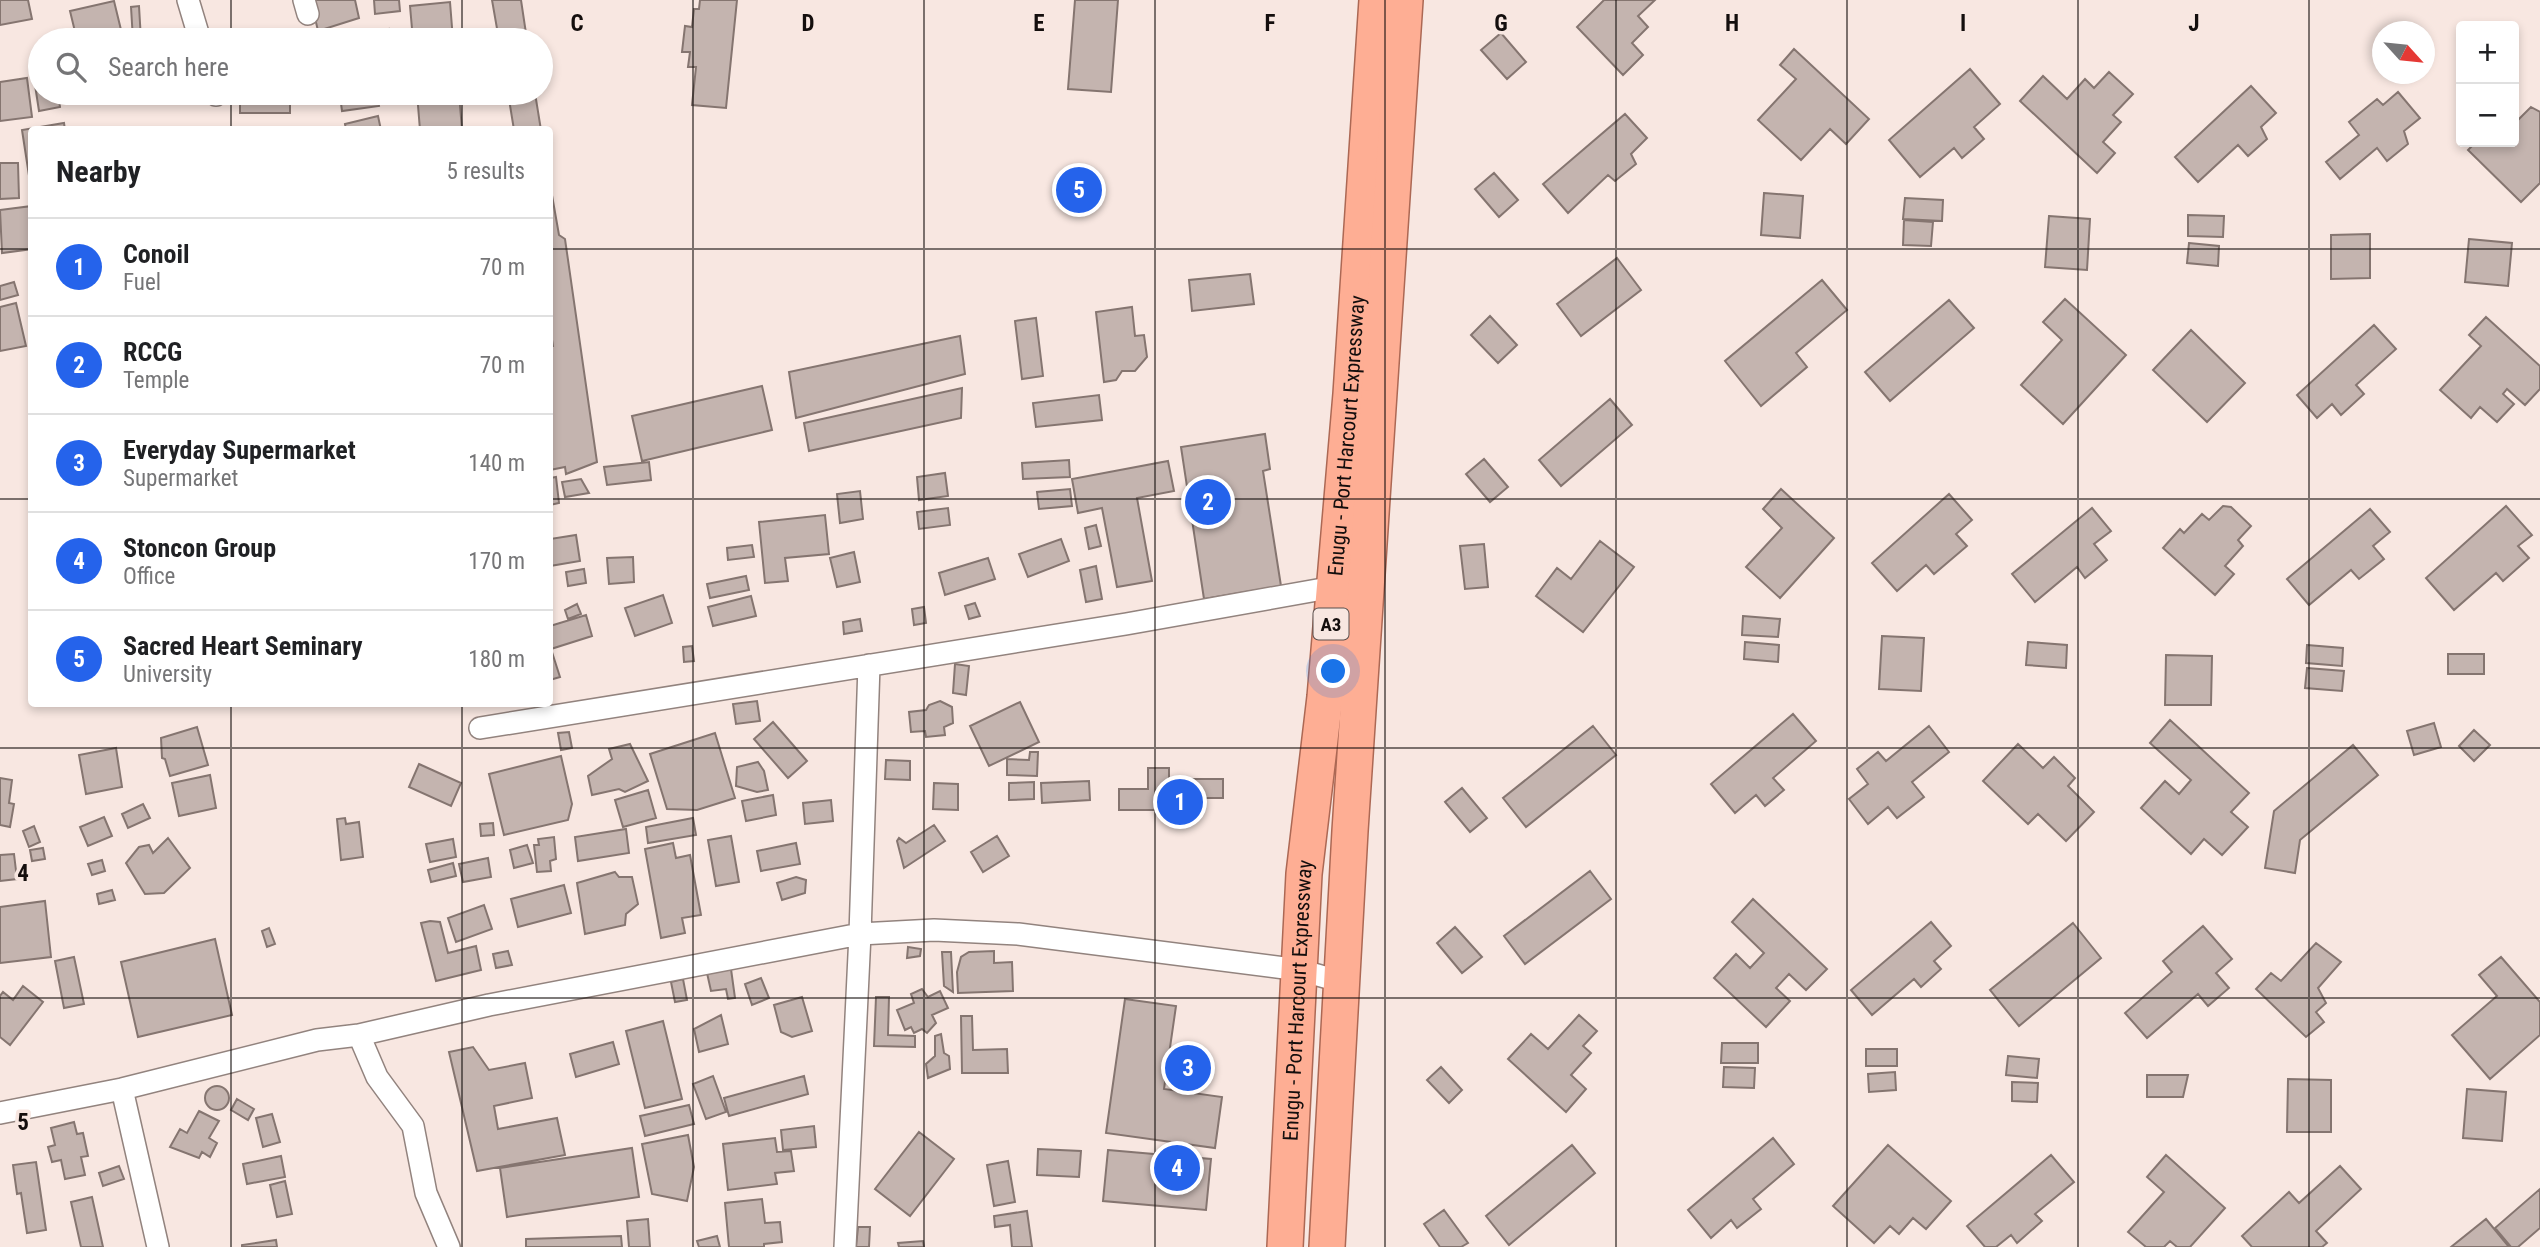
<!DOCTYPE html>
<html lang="en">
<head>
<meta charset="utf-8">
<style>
  :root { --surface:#fff; --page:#f2f2f2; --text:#202124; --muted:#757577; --line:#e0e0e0; --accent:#2563eb }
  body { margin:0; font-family:"Roboto Condensed",sans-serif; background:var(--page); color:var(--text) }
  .controls { position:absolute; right:21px; top:21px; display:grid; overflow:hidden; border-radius:7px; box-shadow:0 4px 10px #0003 }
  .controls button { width:63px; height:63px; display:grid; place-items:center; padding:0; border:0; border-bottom:2px solid var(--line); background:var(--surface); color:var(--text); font:35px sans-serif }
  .compass { position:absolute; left:2372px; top:21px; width:63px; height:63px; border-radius:50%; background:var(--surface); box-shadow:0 4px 10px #0003; rotate:117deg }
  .you { position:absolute; left:1334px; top:672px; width:24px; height:24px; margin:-18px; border:5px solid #fff; border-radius:50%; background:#1a73e8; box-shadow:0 0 0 10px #1a73e833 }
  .badge { display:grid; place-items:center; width:46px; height:46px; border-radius:50%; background:var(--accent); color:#fff; font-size:23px; font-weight:700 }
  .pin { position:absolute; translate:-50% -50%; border:4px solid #fff; box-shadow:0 2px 7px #0006 }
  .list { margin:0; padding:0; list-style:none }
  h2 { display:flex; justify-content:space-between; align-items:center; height:91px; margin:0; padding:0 28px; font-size:30px }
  h2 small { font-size:23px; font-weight:400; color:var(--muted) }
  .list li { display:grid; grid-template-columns:46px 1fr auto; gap:21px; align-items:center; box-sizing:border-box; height:98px; padding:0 28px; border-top:2px solid var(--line) }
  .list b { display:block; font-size:26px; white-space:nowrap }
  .list p { margin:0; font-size:23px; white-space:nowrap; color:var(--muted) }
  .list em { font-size:23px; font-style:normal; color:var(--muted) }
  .icon { flex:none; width:38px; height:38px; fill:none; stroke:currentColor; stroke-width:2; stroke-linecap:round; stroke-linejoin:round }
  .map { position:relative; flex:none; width:2540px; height:1247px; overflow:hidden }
  .search { position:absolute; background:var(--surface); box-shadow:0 4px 10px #0003; left:28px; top:28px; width:525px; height:77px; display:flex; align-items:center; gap:18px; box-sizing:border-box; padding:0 24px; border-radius:38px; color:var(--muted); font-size:26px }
  .panel { position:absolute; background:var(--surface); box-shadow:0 4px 10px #0003; left:28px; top:126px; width:525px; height:581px; border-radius:7px }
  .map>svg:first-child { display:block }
  .building { fill:#c4b4af; stroke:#857570; stroke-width:2 }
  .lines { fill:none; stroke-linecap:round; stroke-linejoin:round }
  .minor-casing { stroke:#92837e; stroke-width:24 }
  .trunk-casing { stroke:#ac6854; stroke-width:38 }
  .minor { stroke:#fff; stroke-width:21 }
  .trunk { stroke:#feae94; stroke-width:35 }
  .grid { fill:none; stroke:#140e0d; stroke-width:2; stroke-opacity:0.55 }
  .labels { text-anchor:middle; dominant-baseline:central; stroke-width:7; stroke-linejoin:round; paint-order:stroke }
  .shield { fill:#f8e7e1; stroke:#584f4d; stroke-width:2 }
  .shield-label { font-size:19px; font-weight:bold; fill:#140e0d }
  .street-label { font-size:21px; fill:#140e0d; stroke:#f8e7e1 }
  .grid-label { font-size:23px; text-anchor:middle; font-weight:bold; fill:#140e0d; stroke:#f8e7e1; stroke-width:7; stroke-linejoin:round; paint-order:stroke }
</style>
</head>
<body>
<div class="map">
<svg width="2540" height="1247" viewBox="0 0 2540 1247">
  <rect width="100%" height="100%" fill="#f8e7e1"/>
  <path class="building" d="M0 0H28L32 19 0 25Z
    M311 0H355L359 18 318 31Z
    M374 0H399L400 11 375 14Z
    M492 0H521L527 40H499Z
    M700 0H737L726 108 692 105 696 67H688L690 52H682L685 26 692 27 694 9H699Z
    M1075 0H1118L1111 92 1068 89Z
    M1604 0H1655L1638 16 1648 27 1632 43 1643 55 1623 75 1577 27Z
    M114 1 122 34 77 40 70 11Z
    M450 2 453 40H413L410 6Z
    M139 6 141 40H133L131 7Z
    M389 29 388 40H341L342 35Z
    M1501 33 1526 62 1507 79 1481 50Z
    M1794 49 1869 119 1846 144 1830 129 1801 160 1758 120 1796 79 1780 65Z
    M1970 69 2000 104 1974 127 1984 139 1962 158 1954 148 1920 177 1889 140Z
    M2109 72 2133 94 2113 115 2121 122 2103 142 2115 153 2097 173 2020 101 2043 76 2067 99 2085 79 2094 88Z
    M27 78 32 117 0 121V82Z
    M40 84V93H58L60 107 39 111 35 85Z
    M2251 86 2276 113 2261 127 2267 139 2248 156 2238 145 2198 182 2175 157Z
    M2398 92 2420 118 2404 131 2408 144 2387 161 2377 148 2340 179 2326 162 2359 135 2349 122 2377 99 2383 105Z
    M89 93H150V98L90 103Z
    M240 93H290V113H240Z
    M360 93H377L379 106 342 111 340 96Z
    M417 93H459L462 130H420Z
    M508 93H535L541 130H514Z
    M2531 107 2540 112V183L2521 202 2468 150 2476 142H2514V124Z
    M1625 114 1647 138 1631 154 1636 164 1615 181 1608 175 1568 213 1543 184Z
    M378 116 381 130H346L345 124Z
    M64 123 65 130H32L30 182 22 130Z
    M0 163H18L19 198 0 199Z
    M1494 173 1518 200 1499 217 1475 189Z
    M550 184 559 235 565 239 597 462 566 474 565 467 550 470V347L553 346 550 327Z
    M1764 193 1803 196 1800 238 1761 235Z
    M1905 198 1943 200 1942 221 1903 219Z
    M32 206V249L2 253 0 210Z
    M2188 215 2224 216 2223 237 2188 236Z
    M2049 216 2090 219 2087 270 2045 267Z
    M1904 220 1933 222 1931 246 1903 245Z
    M2370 234V278L2331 279V235Z
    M2469 239 2512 243 2508 286 2465 282Z
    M2189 243 2219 246 2218 266 2187 263Z
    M1617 258 1641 290 1581 336 1557 304Z
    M1250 274 1254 304 1192 311 1189 280Z
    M1822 280 1847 310 1796 353 1807 367 1761 406 1725 361Z
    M14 282 18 295 0 300V286Z
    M2065 299 2126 355 2063 424 2021 385 2062 340 2043 322Z
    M1949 300 1974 328 1890 401 1865 372Z
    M16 303 26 346 0 351V307Z
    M1132 307 1135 336 1144 335 1147 357 1135 371H1122L1116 380 1104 382 1096 312Z
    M1490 316 1517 345 1498 363 1471 335Z
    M2486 317 2540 366V389L2525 405 2507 389 2503 394 2514 404 2497 422 2480 407 2471 418 2440 390 2481 346 2469 335Z
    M1036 318 1043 376 1022 379 1015 321Z
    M2374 325 2396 349 2356 385 2364 394 2341 415 2332 404 2317 418 2297 395Z
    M2191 330 2245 383 2207 422 2153 370Z
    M960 336 965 374 796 418 789 372Z
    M762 386 772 430 642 461 632 416Z
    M962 388 961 418 809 451 804 423Z
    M1099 395 1102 420 1036 427 1033 403Z
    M1610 399 1632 425 1561 486 1539 460Z
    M1265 434 1270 469 1263 471 1281 586 1204 599 1181 447Z
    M1484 459 1508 487 1490 502 1466 474Z
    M1069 460 1070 477 1023 479 1022 463Z
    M1168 461 1174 491 1137 498 1152 581 1117 587 1102 508 1078 513 1072 479Z
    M649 462 651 480 607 485 604 467Z
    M945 473 948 496 919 500 917 477Z
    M556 477 559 503 550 505V478Z
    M581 479 589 493 565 497 562 482Z
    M1070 489 1072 506 1039 509 1037 492Z
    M1781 489 1834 538 1780 598 1746 567 1782 528 1763 509Z
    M860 491 863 519 840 523 837 494Z
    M1949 494 1972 520 1956 534 1967 546 1934 574 1926 565 1897 591 1872 563Z
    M2223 506 2231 507 2251 526 2238 540 2243 546 2225 566 2234 574 2215 595 2163 548 2180 529 2184 533 2202 514 2209 520Z
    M2506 506 2532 535 2518 546 2529 558 2503 581 2496 573 2454 610 2426 578Z
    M948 508 950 525 919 529 917 512Z
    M2092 508 2111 531 2094 544 2107 560 2085 578 2077 567 2035 602 2012 574Z
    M2370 509 2390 532 2373 546 2384 559 2359 579 2351 570 2309 605 2287 579Z
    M825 515 829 554 785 558 788 581 765 583 759 522Z
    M1096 525 1101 546 1089 549 1085 528Z
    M576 535 580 561 550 566V539Z
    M1061 539 1069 561 1028 577 1019 554Z
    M1600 541 1634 567 1583 632 1536 596 1557 568 1571 579Z
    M1484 544 1488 587 1465 589 1460 546Z
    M752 545 754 557 728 560 727 548Z
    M854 552 860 582 837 587 830 558Z
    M633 557 634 582 609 584 607 558Z
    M988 558 995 579 945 595 939 573Z
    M1096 566 1102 599 1086 602 1080 570Z
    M584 569 586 583 568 586 566 572Z
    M746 576 749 590 710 598 707 584Z
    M663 595 672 623 635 636 625 608Z
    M751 596 756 616 713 626 708 607Z
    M975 603 980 616 969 619 965 606Z
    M577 604 581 614 568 619 565 610Z
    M924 607 926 623 914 625 912 609Z
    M586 615 592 636 551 649 560 677 550 680V626Z
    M1743 616 1780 619 1778 637 1742 635Z
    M860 619 862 631 844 634 843 622Z
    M1882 636 1924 638 1921 691 1879 689Z
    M1745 642 1779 645 1778 662 1744 659Z
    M2028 642 2067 645 2066 668 2026 665Z
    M2307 645 2343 648 2342 666 2306 663Z
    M692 646 694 661 684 662 683 647Z
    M2448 654H2484V674H2448Z
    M2166 655 2212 656 2211 705H2165Z
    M955 664 969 666 966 695 953 693Z
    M2307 668 2344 671 2342 691 2305 688Z
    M757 701 760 721 736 724 733 704Z
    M940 701 952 707 953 723 944 727 945 735 926 737 925 731 911 732 909 712 926 710 929 705Z
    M1020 702 1039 742 989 766 970 726Z
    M1793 714 1816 741 1773 778 1784 790 1765 806 1756 795 1735 813 1711 784Z
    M2170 720 2249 793 2231 812 2248 827 2222 855 2204 839 2191 854 2141 808 2165 781 2179 794 2191 780 2150 743Z
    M773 722 807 761 788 778 754 739Z
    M2434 723 2441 747 2414 755 2407 731Z
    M1593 726 1616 755 1526 827 1503 798Z
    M1929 726 1949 752 1912 782 1924 797 1897 818 1888 807 1868 824 1849 799 1868 784 1857 769 1878 752 1886 761Z
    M197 727 208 765 170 776 165 759 162 758 161 738Z
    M2474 730 2490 745 2474 761 2459 746Z
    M569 732 572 748 561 750 558 733Z
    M715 733 735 798 697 810 667 809 650 754Z
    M630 744 648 781 625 792 619 789 592 795 588 776 612 759 609 749Z
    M2018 744 2043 768 2054 757 2075 778 2068 786 2094 812 2066 841 2038 814 2028 824 1983 781Z
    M2353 745 2378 775 2300 840 2295 873 2265 868 2274 811Z
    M116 748 122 787 86 794 79 755Z
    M1030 752H1038L1037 776 1007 775V759L1029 760Z
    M561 756 572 804 568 820 504 835 489 774Z
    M886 760 910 761V780L885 779Z
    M758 762 764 771 768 790 757 792 736 786 737 767Z
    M419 764 461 783 451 806 409 787Z
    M1148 768H1169V779H1223V798H1165L1164 810H1119V789H1148Z
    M210 775 216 808 179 816 172 783Z
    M0 778 12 780 9 803 14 804 10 827 0 825Z
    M1089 781 1090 800 1042 803 1041 783Z
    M1034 782V799L1009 800V783Z
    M934 783 958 784V810L933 809Z
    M1462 788 1487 818 1470 832 1445 802Z
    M648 790 656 818 623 827 615 800Z
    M773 795 776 815 746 821 742 801Z
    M831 800 833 821 805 824 803 803Z
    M143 804 150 818 128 828 122 814Z
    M104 817 112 836 88 846 80 827Z
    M345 818 346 824 359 822 363 857 341 860 337 819Z
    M693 818 696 835 648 843 646 827Z
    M493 823 494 835 481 836 480 824Z
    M934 825 945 841 904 868 897 841 899 838 906 843Z
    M34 826 40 842 29 847 23 831Z
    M626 829 629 853 578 861 575 837Z
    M731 836 739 882 716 886 708 840Z
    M997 836 1009 856 983 872 971 852Z
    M554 837 556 859 550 861 551 871 537 872 534 845H539L538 839Z
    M168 838 190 868 164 893 145 894 126 863 139 847 149 845 153 853Z
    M453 839 456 857 430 862 426 844Z
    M673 843 676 858 690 855 701 915 682 918 685 933 661 938 645 849Z
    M796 843 800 864 761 871 757 851Z
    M527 845 533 863 514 868 510 850Z
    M43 848 45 859 32 861 30 850Z
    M14 854 17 879 0 881V855Z
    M488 858 491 877 463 882 459 864Z
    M102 860 105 871 92 875 88 864Z
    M453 863 456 876 431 882 428 870Z
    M1590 871 1611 899 1525 964 1504 936Z
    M615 872 619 877H632L638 904 626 914 625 925 585 934 577 883Z
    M796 877 806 880 805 893 782 900 777 883Z
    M564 885 571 913 518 927 511 899Z
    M112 890 115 900 99 904 97 894Z
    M1753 899 1827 969 1806 990 1789 974 1776 988 1790 1001 1766 1027 1714 978 1736 954 1750 968 1764 953 1732 922Z
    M45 901 51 957 0 963V907Z
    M484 905 492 929 456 942 448 918Z
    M430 921 440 922 448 953 476 946 481 970 436 981 421 923Z
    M1931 922 1951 946 1934 961 1941 969 1921 987 1914 979 1872 1015 1851 990Z
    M2073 923 2101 958 2019 1026 1990 990Z
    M2203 926 2232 959 2216 973 2229 988 2208 1006 2198 994 2147 1038 2125 1013 2172 972 2163 961Z
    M1455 927 1482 957 1462 973 1437 943Z
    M269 928 275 944 267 947 262 931Z
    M215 939 232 1015 138 1037 121 962Z
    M2316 943 2341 962 2318 988 2326 1003 2316 1012 2324 1022 2306 1037 2256 989 2271 973 2281 981Z
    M908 947 921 949 920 956 907 958Z
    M508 951 512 965 496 968 493 954Z
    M994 951V963L1012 962 1013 991 958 993 957 972 961 957 969 952Z
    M942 952H951L953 992 944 986Z
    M74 957 84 1004 64 1008 55 961Z
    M2501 957 2540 1002V1035L2490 1079 2452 1035 2497 996 2479 975Z
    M731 969 735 998 728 999 726 989 711 991 707 973Z
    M761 978 769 998 752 1005 745 984Z
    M683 979 687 1000 675 1002 671 982Z
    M23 986 43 1002 10 1045 0 1037V996L3 992 13 1000Z
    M922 989 928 997 940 991 948 1008 932 1015 936 1023 927 1033 922 1029 914 1033 911 1027 905 1030 897 1010 914 1003 911 994Z
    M802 997 812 1031 792 1037 781 1032 774 1005Z
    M876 997H889L888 1035 915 1036V1047L874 1046Z
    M1125 999 1176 1006 1164 1089 1222 1097 1215 1148 1106 1133Z
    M721 1015 728 1044 699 1052 694 1029Z
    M1579 1015 1597 1031 1583 1046 1591 1053 1571 1075 1586 1089 1566 1112 1508 1059 1531 1034 1548 1049Z
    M961 1016H972L973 1050 1007 1049 1008 1073H962Z
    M663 1021 682 1099 645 1108 626 1031Z
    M941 1034 944 1053 949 1056 950 1069 928 1078 926 1064 935 1056V1036Z
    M613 1042 619 1064 576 1077 570 1054Z
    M1722 1043H1758V1063H1721Z
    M473 1047 489 1070 525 1063 532 1098 494 1106 498 1129 557 1118 565 1155 477 1171 449 1052Z
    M1866 1049H1897V1066H1866Z
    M2008 1056 2039 1059 2037 1078 2006 1075Z
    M1441 1067 1462 1090 1449 1103 1427 1080Z
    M1724 1067 1755 1068 1754 1088 1723 1087Z
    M1895 1072 1896 1090 1869 1092 1868 1074Z
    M2147 1075H2188L2183 1097H2147Z
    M713 1076 726 1112 706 1119 693 1084Z
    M804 1076 808 1094 729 1116 724 1098Z
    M2288 1079 2331 1080V1132H2287Z
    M2012 1082 2038 1083 2037 1102 2012 1101Z
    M205 1098a12 12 0 1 1 24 0a12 12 0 1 1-24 0Z
    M2467 1089 2506 1092 2502 1141 2463 1138Z
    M237 1099 254 1109 248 1120 231 1110Z
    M689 1105 694 1124 645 1136 640 1116Z
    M199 1111 219 1121 209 1138 217 1143 210 1157 202 1152 199 1158 170 1147 180 1129 187 1133Z
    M272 1114 280 1142 263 1147 256 1118Z
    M74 1122 77 1134 83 1133 88 1156 81 1157 85 1175 65 1179 61 1160 52 1162 48 1147 55 1145 51 1128Z
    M814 1126 816 1147 783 1150 781 1130Z
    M919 1132 954 1159 910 1216 875 1189Z
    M688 1135 694 1167 687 1201 652 1194 642 1144Z
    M775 1138 777 1152 791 1151 794 1171 775 1173 777 1184 728 1190 723 1144Z
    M1773 1138 1794 1164 1753 1199 1761 1209 1737 1228 1731 1220 1711 1238 1688 1210Z
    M1572 1145 1595 1173 1509 1245 1486 1216Z
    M1888 1145 1951 1201 1926 1229 1913 1218 1899 1234 1890 1226 1874 1243 1833 1206Z
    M632 1148 639 1197 507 1217 500 1168Z
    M1038 1149 1081 1151 1079 1177 1037 1175Z
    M1108 1150 1211 1159 1206 1210 1103 1201Z
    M2051 1155 2074 1182 2035 1214 2042 1221 2017 1243 2011 1235 1996 1247H1985L1967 1226Z
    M2166 1155 2225 1208 2190 1247H2177L2170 1241 2164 1247H2146L2128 1232 2164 1192 2147 1177Z
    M281 1156 285 1177 247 1184 243 1164Z
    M1008 1161 1015 1202 994 1206 987 1165Z
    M36 1162 46 1230 27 1233 21 1193 17 1194 13 1165Z
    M119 1166 124 1179 103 1186 99 1173Z
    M2340 1166 2361 1189 2316 1231 2327 1243 2322 1247H2252L2242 1236 2289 1192 2299 1203Z
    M285 1181 292 1214 277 1217 270 1185Z
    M2540 1189V1228L2518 1247H2511L2495 1228Z
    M92 1197 103 1247H81L71 1202Z
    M762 1199 765 1223 780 1222 782 1242 764 1244V1247H729L725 1203Z
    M1444 1210 1468 1243 1461 1247H1440L1424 1224Z
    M1027 1211 1032 1247H1012L1010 1225 995 1227 994 1216Z
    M648 1219 650 1247H629L627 1221Z
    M2486 1219 2509 1247H2451Z
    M858 1227H870L869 1247H856Z
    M621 1236 622 1247H526V1239Z
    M717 1236 720 1247H699L697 1241Z
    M276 1240 277 1247H242V1245Z
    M923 1241 924 1247H899L898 1243Z"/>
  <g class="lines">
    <defs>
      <path id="minor" d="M188 0 200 40
        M304 0 308 14
        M216 93V95
        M480 728 1126 624 1334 587
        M359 1035 377 1077 413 1126 426 1193 449 1247
        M122 1089 158 1247
        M0 1113 122 1089 317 1040 359 1035 489 1005 860 934 934 930 1018 934 1300 970 1342 982
        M845 1247 860 934 869 665"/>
      <g id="trunk">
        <path id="s1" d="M1285 1247 1304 874 1325 697 1351 394 1377 0"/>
        <path d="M1327 1247 1350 831 1405 0"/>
      </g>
    </defs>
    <use href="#minor" class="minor-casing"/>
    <use href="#trunk" class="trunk-casing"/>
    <use href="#minor" class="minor"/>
    <use href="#trunk" class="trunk"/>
  </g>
  <path class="grid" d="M231 0V40M462 0V40M693 0V1247M924 0V1247M1155 0V1247M1385 0V1247M1616 0V1247M1847 0V1247M2078 0V1247M2309 0V1247M231 93V130M462 93V130M0 249H32M550 249H2540M0 499H32M550 499H2540M231 704V1247M462 704V1247M0 748H2540M0 998H2540"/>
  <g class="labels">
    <rect class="shield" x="1313.5" y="608.5" width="35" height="31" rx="5"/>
    <g class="shield-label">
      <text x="1331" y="624">A3</text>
    </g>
    <g class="street-label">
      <text stroke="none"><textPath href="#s1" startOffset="814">Enugu - Port Harcourt Expressway</textPath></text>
      <text stroke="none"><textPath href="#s1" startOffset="247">Enugu - Port Harcourt Expressway</textPath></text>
    </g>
  </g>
  <g class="grid-label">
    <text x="577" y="31">C</text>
    <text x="808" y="31">D</text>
    <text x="1039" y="31">E</text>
    <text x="1270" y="31">F</text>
    <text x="1501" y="31">G</text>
    <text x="1732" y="31">H</text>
    <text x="1963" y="31">I</text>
    <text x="2194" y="31">J</text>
    <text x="23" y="881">4</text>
    <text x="23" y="1130">5</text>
  </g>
</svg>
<div class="controls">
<button>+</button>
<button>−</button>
</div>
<svg class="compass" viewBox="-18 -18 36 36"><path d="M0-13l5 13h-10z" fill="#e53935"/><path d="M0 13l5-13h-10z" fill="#757577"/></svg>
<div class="you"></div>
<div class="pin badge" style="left:1180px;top:802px">1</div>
<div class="pin badge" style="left:1208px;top:502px">2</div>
<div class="pin badge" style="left:1188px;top:1068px">3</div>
<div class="pin badge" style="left:1177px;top:1168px">4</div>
<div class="pin badge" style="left:1079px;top:190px">5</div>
<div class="search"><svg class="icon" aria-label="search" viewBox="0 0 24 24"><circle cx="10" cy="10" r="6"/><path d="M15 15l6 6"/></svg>Search here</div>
<section class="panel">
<h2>Nearby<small>5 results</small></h2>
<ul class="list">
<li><span class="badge">1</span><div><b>Conoil</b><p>Fuel</p></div><em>70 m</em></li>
<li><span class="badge">2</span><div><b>RCCG</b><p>Temple</p></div><em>70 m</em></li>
<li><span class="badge">3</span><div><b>Everyday Supermarket</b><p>Supermarket</p></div><em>140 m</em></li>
<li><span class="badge">4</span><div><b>Stoncon Group</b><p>Office</p></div><em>170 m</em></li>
<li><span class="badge">5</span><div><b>Sacred Heart Seminary</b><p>University</p></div><em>180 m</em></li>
</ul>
</section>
</div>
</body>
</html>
